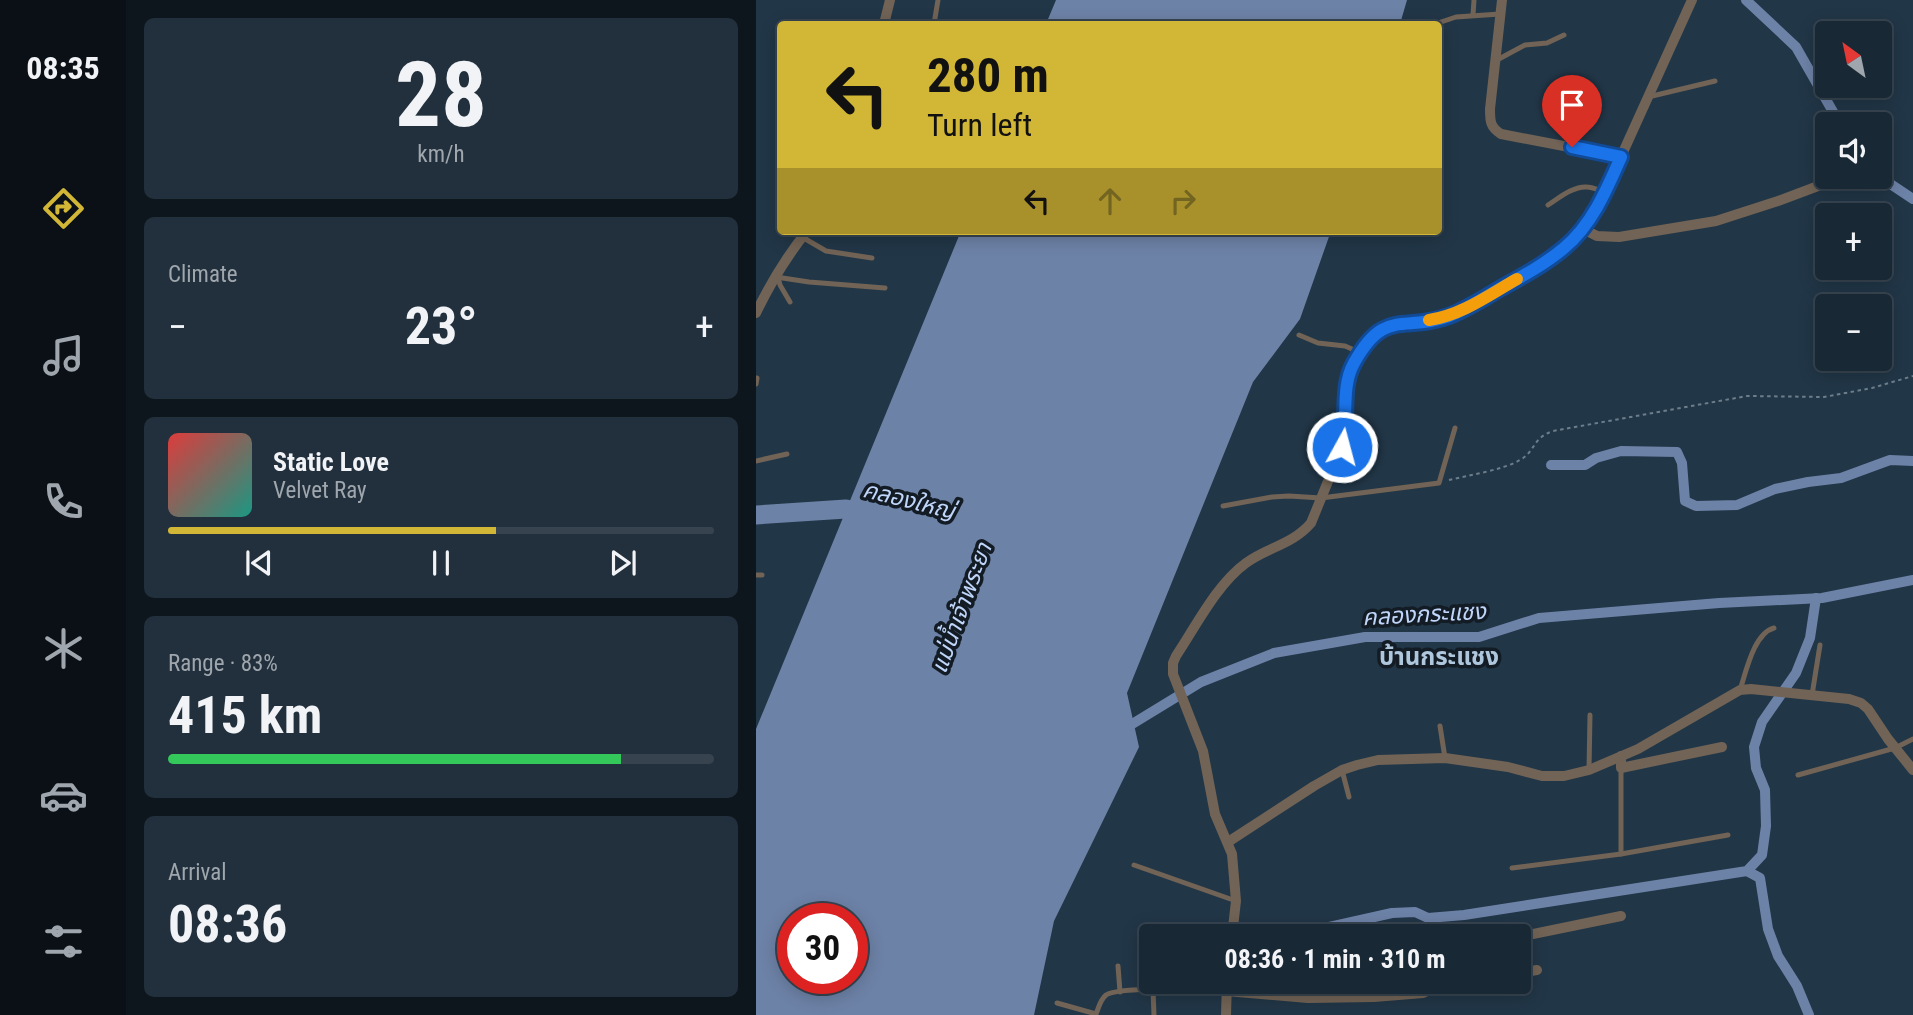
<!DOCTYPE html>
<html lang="en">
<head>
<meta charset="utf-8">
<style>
  :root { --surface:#192835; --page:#22303d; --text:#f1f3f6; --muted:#9fa6ad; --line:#374450; --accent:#d2b635 }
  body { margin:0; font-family:"Roboto Condensed","Noto Sans Thai",sans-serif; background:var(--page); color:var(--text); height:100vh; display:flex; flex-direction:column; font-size:26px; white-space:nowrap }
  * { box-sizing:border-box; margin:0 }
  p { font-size:23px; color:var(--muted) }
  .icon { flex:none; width:38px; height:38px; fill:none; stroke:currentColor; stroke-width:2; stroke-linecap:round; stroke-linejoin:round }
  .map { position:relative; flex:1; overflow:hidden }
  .side { display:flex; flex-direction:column; gap:18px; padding:18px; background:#0e161d; width:630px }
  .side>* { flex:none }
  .banner { position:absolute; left:21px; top:21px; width:665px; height:214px; border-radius:7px; box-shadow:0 4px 18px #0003,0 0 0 2px var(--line); background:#d2b635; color:#111; overflow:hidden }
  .needle { width:46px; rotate:327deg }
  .controls { position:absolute; left:1059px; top:21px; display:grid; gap:14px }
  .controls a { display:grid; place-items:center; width:77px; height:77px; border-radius:7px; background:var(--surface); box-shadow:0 4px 18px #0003,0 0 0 2px var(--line); font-size:35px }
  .speed { position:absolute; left:21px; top:903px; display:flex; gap:14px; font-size:35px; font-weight:700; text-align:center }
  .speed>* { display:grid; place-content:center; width:91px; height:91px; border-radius:50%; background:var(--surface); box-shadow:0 4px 18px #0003,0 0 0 2px var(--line); line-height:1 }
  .speed .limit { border:10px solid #d22; background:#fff; color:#111 }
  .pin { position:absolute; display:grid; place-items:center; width:60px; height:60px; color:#fff; margin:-72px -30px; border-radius:50% 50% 50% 0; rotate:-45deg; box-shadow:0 0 7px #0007 }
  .pin .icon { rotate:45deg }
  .me { position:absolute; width:77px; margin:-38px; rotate:7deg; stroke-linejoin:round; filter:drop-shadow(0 0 5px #0008) }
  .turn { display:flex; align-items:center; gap:24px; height:147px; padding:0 35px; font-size:32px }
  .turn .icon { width:91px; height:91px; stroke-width:2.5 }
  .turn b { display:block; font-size:49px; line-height:60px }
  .lanes { display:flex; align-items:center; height:66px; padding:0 35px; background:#0003; justify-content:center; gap:35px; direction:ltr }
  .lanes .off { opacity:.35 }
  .big { font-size:52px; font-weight:700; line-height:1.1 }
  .side .tile { flex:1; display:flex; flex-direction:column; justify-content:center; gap:10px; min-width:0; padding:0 24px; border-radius:10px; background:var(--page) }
  .side .dial { align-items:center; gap:0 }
  .dial b { font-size:91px; line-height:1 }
  .song { display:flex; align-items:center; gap:21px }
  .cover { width:84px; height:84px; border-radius:10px; background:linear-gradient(135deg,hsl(0 70% 55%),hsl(170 70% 35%)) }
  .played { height:7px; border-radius:4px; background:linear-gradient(90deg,var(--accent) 60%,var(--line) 60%) }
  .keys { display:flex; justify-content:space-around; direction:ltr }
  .heat { display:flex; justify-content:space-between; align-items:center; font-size:38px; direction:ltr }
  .charge { height:10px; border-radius:5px; background:linear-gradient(90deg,#34c759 83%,var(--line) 0) }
  .trip { position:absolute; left:383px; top:924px; width:392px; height:70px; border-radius:7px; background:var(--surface); box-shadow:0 4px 18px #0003,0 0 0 2px var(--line); font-weight:700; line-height:70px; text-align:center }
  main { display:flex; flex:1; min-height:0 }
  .menu { display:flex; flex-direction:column; width:126px; justify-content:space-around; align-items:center; background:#0a1015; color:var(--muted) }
  .menu .icon { width:49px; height:49px }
  .menu .active { color:var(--accent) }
  .menu b { font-size:32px; color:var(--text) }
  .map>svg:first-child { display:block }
  .water { fill:#6d82a7; fill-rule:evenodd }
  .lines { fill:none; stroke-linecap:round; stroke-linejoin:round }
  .canal { stroke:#6d82a7; stroke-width:10 }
  .river { stroke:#6d82a7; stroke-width:19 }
  .path { stroke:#6c7e8c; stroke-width:2; stroke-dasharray:3.5 3.5; stroke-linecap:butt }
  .lane { stroke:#716355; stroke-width:5 }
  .street { stroke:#716355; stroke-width:10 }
  .route-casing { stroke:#114b97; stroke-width:18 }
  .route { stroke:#1a73e8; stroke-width:12 }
  .slow { stroke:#f59e0b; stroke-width:12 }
  .labels { text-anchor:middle; stroke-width:7; stroke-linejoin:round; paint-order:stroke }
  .water-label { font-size:23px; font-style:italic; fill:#c0d5fa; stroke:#131c24 }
  .quarter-label { font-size:24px; font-weight:bold; fill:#afc7dd; stroke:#131c24 }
</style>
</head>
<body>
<main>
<nav class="menu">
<b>08:35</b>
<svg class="icon active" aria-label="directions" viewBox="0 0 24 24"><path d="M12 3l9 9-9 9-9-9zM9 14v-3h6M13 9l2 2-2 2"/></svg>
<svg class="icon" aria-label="music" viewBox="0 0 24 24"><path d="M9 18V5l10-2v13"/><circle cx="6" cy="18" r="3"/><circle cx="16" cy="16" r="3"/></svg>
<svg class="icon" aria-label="phone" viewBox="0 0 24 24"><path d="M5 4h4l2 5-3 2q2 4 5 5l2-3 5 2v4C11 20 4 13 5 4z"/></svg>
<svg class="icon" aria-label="climate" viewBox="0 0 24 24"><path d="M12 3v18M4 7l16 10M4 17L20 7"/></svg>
<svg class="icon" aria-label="car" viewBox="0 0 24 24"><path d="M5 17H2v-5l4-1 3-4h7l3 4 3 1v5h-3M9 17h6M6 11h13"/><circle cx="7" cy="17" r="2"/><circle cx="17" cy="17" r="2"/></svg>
<svg class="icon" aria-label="filters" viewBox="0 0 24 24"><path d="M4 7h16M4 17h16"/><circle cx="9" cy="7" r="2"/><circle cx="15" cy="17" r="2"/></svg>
</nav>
<section class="side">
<div class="tile dial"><b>28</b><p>km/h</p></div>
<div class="tile"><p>Climate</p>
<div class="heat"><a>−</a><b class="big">23°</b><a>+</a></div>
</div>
<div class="tile">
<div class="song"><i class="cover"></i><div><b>Static Love</b><p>Velvet Ray</p></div></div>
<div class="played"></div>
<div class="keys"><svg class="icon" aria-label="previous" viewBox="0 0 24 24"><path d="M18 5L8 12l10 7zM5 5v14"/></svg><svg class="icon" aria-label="pause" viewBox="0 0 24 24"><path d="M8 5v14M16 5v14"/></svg><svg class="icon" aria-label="next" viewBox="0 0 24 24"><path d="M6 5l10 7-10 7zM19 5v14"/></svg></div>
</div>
<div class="tile"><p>Range · 83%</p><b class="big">415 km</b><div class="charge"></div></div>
<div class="tile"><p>Arrival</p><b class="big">08:36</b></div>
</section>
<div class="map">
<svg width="1157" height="1015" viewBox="0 0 1157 1015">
  <rect width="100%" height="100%" fill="#213647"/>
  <g class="water">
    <polygon points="300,0 651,0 644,24 290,24"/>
    <path d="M205,231H575L544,319L497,382L371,693L383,747L298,921L278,1015H0V729ZM37,919H96V978H37Z"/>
  </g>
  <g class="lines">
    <g class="canal">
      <polyline points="990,0 1040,47 1084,124"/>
      <polyline points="1124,177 1157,199"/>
      <polyline points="795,465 829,465 840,458 865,451 921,452 926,463 929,501 940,506 981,505 1019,489 1052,482 1085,478 1134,460 1157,461"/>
      <polyline points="368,729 445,682 518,653 609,637 723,637 783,618 963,603 1066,598 1157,580"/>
      <polyline points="991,871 1004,878 1012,929 1022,956 1041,986 1053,1015"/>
      <polyline points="551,932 636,913 659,912 672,918 708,915 991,871 1006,855 1010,826 1009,790 1000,768 998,747 1006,722 1040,673 1054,638 1060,598"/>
    </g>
    <polyline class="river" points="0,515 90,509 115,515"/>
    <path class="path" d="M693,480C713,475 747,470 764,460C780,451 776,438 797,431L991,396L1068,397L1116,388L1157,376"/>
    <g class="lane">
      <polyline points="717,15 718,0"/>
      <polyline points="650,23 662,24"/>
      <polyline points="178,24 182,0"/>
      <polyline points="679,24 700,17 744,14"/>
      <polyline points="741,60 769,45 791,43 808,35"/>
      <polyline points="892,97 959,81"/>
      <path d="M792,205C803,198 817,186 831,187C837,187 844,191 849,192"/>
      <polyline points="46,237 70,251 116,258"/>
      <polyline points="20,277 53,282 129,288"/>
      <polyline points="22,277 24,285 34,302"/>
      <polyline points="543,335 562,343 589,346 605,353"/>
      <polyline points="0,384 1,378"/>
      <polyline points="0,461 31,454"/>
      <polyline points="467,506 516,497 533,496 565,498 683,483 699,428"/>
      <polyline points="0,575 6,575"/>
      <path d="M984,690C990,672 998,633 1018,628"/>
      <polyline points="1056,695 1064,645"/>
      <polyline points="684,726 689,758"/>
      <polyline points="586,770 593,797"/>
      <polyline points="833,770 834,715"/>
      <polyline points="1042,775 1139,748 1157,739"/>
      <polyline points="865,854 865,768"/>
      <polyline points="378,865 480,901"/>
      <polyline points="756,868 865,854 972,835"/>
      <polyline points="362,966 364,992"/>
      <polyline points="397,990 398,1015"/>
      <path d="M301,1003L340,1014C343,1007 344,1000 350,995C363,986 451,990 470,991"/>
    </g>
    <g class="street">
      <path d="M746,0L734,109C734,121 734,127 745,134L865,157"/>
      <polyline points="128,24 134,0"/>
      <polyline points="825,228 841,236 863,237 960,221 1022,201 1086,177"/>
      <path d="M0,313C14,284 31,256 51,231"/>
      <polyline points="865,756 865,768 966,747"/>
      <polyline points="472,842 558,786 586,770 601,765 622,760 689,758 752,767 786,776 808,776 833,770 882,749 984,690 995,689 1093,699 1105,703 1112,709 1132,739 1157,770"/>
      <path d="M476,936L480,901L476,854L459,814L447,751L417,674V663L420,656C440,626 461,584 490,563C512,547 536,545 555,523L586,447L588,438L591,385L598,363L605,353L624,330L638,324L690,317L707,310L774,271L810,246L837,212L849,192L936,0"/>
      <polyline points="763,937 865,916"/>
      <polyline points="763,973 781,970"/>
      <polyline points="470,991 552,998 618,997 667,993 690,982"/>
      <polyline points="470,1015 471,982"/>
    </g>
  </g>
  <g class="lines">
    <g class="route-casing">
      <path id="route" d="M586,447C593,420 584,388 598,363C629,307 647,333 693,316C711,309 728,298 745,288C767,276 789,264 808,248C836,225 851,189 865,157L816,147"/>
    </g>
    <use href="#route" class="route"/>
    <path class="slow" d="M673,320C706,315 733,295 761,279"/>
  </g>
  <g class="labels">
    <g class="water-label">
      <text transform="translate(153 500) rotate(14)" y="8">คลองใหญ่</text>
      <text transform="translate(205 608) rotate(-70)" y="8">แม่น้ำเจ้าพระยา</text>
      <text transform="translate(668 614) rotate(-3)" y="8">คลองกระแชง</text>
    </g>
    <g class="quarter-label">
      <text x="683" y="665">บ้านกระแชง</text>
    </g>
  </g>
</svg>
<div class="controls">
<a><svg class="needle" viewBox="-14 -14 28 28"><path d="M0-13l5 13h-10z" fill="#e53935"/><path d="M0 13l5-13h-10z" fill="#9fa6ad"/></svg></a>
<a><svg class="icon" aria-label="sound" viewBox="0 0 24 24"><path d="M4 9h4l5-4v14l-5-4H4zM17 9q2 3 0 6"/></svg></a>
<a>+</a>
<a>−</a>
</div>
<div class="speed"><div class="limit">30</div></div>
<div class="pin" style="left:816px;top:147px;background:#d93025"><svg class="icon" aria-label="arrive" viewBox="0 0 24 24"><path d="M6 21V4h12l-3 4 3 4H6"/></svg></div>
<svg class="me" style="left:586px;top:447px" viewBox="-20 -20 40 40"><circle r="17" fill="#1a73e8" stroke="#fff" stroke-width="3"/><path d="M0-11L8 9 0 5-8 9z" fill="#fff"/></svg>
<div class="trip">08:36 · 1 min · 310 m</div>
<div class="banner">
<div class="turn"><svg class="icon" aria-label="left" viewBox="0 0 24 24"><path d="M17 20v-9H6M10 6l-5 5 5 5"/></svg><div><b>280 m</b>Turn left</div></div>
<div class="lanes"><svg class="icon" aria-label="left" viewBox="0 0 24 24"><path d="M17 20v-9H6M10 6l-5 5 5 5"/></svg><svg class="icon off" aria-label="ahead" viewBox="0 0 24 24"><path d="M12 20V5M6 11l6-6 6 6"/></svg><svg class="icon off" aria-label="right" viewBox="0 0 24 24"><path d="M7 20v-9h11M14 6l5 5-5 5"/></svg></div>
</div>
</div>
</main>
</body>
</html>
